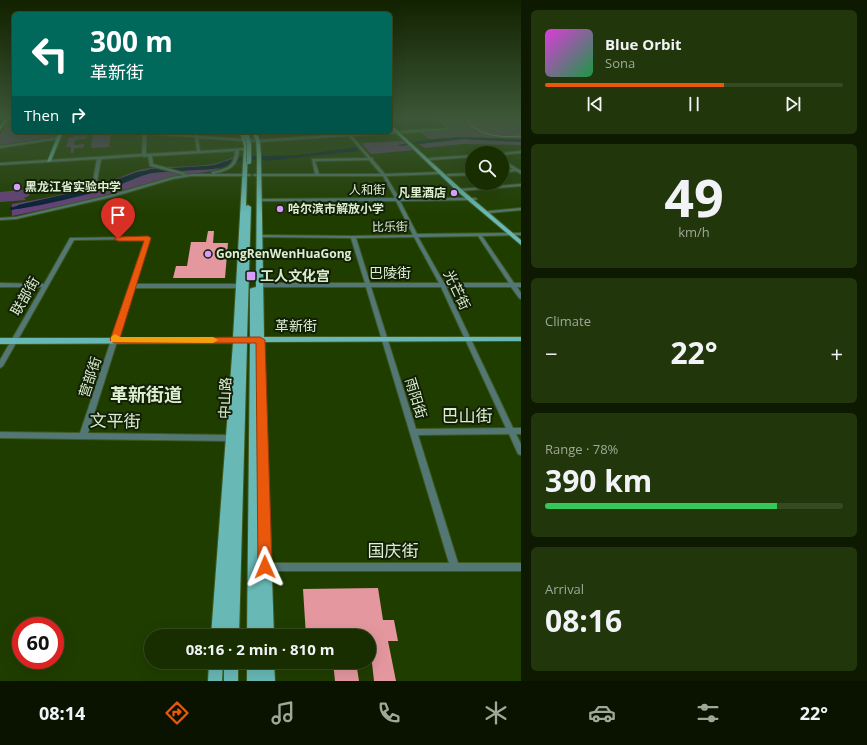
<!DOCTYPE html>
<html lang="en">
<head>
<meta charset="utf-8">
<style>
  :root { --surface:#182e00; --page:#21360a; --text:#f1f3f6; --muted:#9fa899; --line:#364a22; --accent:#ea580c }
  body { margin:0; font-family:"Open Sans","Noto Sans SC",sans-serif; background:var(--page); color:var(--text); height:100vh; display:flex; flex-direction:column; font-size:15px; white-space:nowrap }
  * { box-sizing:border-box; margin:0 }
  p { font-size:13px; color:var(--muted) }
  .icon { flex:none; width:22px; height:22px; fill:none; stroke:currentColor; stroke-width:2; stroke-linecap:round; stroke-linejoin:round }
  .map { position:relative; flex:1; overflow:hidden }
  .sheet { display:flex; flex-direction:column; gap:10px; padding:10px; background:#0d1900; width:346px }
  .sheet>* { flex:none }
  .top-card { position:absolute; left:12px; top:12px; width:380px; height:122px; border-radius:6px; box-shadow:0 4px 16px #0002,0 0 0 1px var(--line); background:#00695c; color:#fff; overflow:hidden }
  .controls { position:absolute; left:465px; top:146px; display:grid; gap:8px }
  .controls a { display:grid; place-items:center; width:44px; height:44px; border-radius:50%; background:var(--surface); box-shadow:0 4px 16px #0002,0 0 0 1px var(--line); font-size:20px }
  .speed { position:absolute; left:12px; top:617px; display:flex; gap:8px; font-size:20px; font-weight:700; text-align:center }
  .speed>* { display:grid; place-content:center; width:52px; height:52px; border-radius:50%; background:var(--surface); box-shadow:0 4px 16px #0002,0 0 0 1px var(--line); line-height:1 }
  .speed .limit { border:6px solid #d22; background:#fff; color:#111 }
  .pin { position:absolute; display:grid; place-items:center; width:34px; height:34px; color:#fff; margin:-41px -17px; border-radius:50% 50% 50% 0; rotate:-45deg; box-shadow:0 0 4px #0007 }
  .pin .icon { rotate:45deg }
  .me { position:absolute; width:44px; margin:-22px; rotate:359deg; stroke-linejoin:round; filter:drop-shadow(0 0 3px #0008) }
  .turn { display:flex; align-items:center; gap:14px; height:84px; padding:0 12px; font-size:18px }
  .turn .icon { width:52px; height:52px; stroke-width:2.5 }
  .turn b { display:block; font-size:28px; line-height:34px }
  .then { display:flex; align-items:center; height:38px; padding:0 12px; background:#0003; gap:8px; font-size:15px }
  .big { font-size:30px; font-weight:700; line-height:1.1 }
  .sheet .tile { flex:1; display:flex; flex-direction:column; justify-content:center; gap:6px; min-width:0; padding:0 14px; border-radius:6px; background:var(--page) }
  .sheet .dial { align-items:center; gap:0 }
  .dial b { font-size:52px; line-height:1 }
  .song { display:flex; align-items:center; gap:12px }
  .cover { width:48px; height:48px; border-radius:6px; background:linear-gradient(135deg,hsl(300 70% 55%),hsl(140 70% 35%)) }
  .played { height:4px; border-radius:2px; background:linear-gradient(90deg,var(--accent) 60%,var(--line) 60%) }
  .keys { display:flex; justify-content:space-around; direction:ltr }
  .heat { display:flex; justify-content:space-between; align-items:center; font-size:22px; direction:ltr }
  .charge { height:6px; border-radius:3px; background:linear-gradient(90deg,#34c759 78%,var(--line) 0) }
  .trip { position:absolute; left:144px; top:629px; width:232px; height:40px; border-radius:20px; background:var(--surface); box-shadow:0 4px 16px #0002,0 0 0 1px var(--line); font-weight:700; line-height:40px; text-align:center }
  .menu { display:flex; height:64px; justify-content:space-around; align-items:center; background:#0a1200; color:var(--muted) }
  .menu .icon { width:28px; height:28px }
  .menu .on { color:var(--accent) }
  .menu b { font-size:18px; color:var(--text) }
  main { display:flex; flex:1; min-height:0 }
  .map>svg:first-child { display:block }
  .green { fill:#68417d }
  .water { fill:#071f39 }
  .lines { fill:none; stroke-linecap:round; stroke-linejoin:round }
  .river { fill:#071f39; fill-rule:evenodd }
  .building { fill:#e4979f }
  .minor-casing { stroke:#3e5921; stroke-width:2 }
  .major-casing { stroke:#3e5921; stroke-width:2 }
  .minor { fill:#527775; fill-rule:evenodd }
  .major { fill:#68b9b6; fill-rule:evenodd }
  .rail { stroke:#95ac82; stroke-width:1 }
  .major-bridge-casing { stroke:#3e5921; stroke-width:5.5; stroke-linecap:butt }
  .major-bridge { stroke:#68b9b6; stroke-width:4.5 }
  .route { fill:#ea580c; stroke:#983908 }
  .slow { fill:#f59e0b }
  .poi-dot { fill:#d79bf9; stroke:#132008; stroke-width:1.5 }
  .labels { text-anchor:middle; stroke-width:4; stroke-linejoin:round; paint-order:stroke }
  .far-poi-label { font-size:12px; font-weight:bold; fill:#dbeecf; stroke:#132008; text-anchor:start }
  .far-street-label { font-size:12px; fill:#dbeecf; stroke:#132008 }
  .street-label { font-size:14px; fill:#dbeecf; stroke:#132008 }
  .poi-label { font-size:14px; font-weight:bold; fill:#dbeecf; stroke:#132008; text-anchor:start }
  .near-street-label { font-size:17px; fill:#dbeecf; stroke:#132008 }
  .district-label { font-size:18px; font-weight:bold; fill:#dbeecf; stroke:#132008 }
</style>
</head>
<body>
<main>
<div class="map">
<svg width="521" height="681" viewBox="0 0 521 681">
  <rect width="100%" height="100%" fill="#203d00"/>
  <g class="green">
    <polygon points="11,118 14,118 14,132 55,132 54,137 0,145 0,135"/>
    <polygon points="441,118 521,118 521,139 460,137 429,139 421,133 451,129 450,125"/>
    <polygon points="76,132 78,132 77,136 87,135 86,139 75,140 74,145 85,144 83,148 75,148 73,153 71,153 71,147 66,147 69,137 74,137"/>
    <polygon points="93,132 111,132 109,147 91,148"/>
    <polygon points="464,139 521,142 521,145 463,144 425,148 419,144"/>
    <polygon points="403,141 415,150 371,154 361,143"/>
    <path d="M235,156L232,163L213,171L171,177L84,201L12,216V204C42,199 72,193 101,184C114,181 126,174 139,170C170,163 206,172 235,156Z"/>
    <polygon points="30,189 28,191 30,193 29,196 24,198 26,200 0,202 0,192"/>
  </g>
  <g class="water">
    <polygon points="460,137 521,139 521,142 464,139 419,144 416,141"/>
    <polygon points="356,147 359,151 265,161 265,156 299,155"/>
    <path d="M235,158C229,170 210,169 197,170L196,167L214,165Z"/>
    <path d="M159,168L165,171C144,172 128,183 109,188C79,197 48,204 18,209V205L97,187L137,172Z"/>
  </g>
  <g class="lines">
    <g class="river">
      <polygon points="429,140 431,140 431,142 400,146 398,145"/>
      <polygon points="243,156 278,156 281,158 278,160 243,160 225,166 222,164"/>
      <polygon points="209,166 212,168 211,169 150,173 147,171 150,169"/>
      <polygon points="28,203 30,204 30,206 12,210 9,208"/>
    </g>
  </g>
  <g class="building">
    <polygon points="208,231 214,231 213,243 228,243 225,278 173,278 176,266 187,266 191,242 206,242"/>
    <polygon points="378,588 383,620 394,620 398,641 388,641 396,681 374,681 369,636 306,636 303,589"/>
    <polygon points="333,662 356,662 359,681 335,681"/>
  </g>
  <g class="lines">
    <g class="minor-casing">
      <g id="minor">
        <path d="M436,118H439L450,126L449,130L352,136L371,158H373V160L385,174L440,172L442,173L440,174L386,176L399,198H475L477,199L475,200L400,201L417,234L521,233V235L482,236L514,283H521V287H517L521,293V299L519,298L511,287H446L513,428H521V434H516L521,444V455L518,454L509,434L418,435L458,563H521V571H265L262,570L260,567L262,564L265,563H449L366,287H259L256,285L259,283H365L351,238L259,237L257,236L259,235L353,236L413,235L396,201H259L257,200L259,199L395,198L383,176H255L253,175L255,174H315L312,159L368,158L349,136L258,142L198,138L200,151L247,148V150H239C238,168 228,170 214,174H249L251,175L250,176H191L173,179L112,197L16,219L0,220V218L16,217L110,195L172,177L184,175L150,166L148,156L144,157L143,156L101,159L97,181L95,182L93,181L97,159L0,165V163L142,154L143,132L194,136L193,132H197V136L258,140L347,134L345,132H349L351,134L447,128V127ZM146,134L195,137L197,151L146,154ZM235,151C235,167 225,169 212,172V174H191L184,175L186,174L185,173L153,164L152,156ZM369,160L381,174H319L315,161ZM478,236L509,283H444L418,237ZM414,237L439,283H370L356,238ZM371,287H441L506,428L416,429Z"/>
        <polygon points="59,137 60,137 60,139 0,148 0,146"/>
        <polygon points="521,151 521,153 502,155 502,153"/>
        <polygon points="472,155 472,157 430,160 428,159 430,158"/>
        <polygon points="502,159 521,171 521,174 516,171 502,173 502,171 513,169 502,162"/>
        <polygon points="472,173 472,175 448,176 446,175 448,174"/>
        <polygon points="521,184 521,186 459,191 457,190 459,189"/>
        <polygon points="521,208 521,210 489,213 487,212 489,211"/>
        <polygon points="148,237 150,238 135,284 239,284 242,286 239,288 134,288 88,433 230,435 233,436 234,438 233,440 230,441 0,438 0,432 80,433 145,239 74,240 3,366 0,368 0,360 42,287 0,287 0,283 44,284 70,238"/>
      </g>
    </g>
    <g class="major-casing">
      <g id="major">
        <polygon points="6,118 10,118 0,130 0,126"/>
        <polygon points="390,124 461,189 521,240 521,245 457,191 390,127"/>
        <polygon points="59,132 63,132 51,161 47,162"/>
        <polygon points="240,132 244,132 248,146 246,206 248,205 251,207 247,338 250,338 250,289 252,288 256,287 257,156 256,141 252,132 256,132 260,141 261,156 264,337 521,337 521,341 264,342 274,636 247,636 250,343 247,343 239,636 225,636 228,579 225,636 211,636 233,343 0,344 0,338 233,338 244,146"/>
        <polygon points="209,662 223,662 222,681 208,681"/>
        <rect x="224" y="662" width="14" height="19"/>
        <polygon points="247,662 274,662 275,681 247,681"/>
      </g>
    </g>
    <use href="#minor" class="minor"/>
    <use href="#major" class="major"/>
    <path class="rail" d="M470,118L468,123C484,136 501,138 521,136"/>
    <g class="major-bridge-casing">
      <polyline id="major-bridge" points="246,132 249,144 249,162"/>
    </g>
    <use href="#major-bridge" class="major-bridge"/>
  </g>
  <linearGradient id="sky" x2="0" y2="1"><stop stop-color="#122200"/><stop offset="0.55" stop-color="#3c5737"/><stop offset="1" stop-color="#3c5737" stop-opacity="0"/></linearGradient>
  <rect width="521" height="214" fill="url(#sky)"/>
  <polygon class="route" points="148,236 151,238 120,338 260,337 265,340 272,567 270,572 265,574 260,572 258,567 256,343 114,343 110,340 144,241 118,241 114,239 118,237"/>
  <polygon class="slow" points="115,334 120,337 213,337 218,340 213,343 111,342 111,337"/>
  <g class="poi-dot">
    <circle cx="17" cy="187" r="4"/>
    <circle cx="454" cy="193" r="4"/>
    <circle cx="280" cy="209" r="4"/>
    <circle cx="208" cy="254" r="4"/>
    <rect x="246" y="271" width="10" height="10" rx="2"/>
  </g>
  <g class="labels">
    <g class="far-poi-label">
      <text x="25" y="191">黑龙江省实验中学</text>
      <text x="446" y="197" text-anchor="end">凡里酒店</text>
      <text x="288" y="213">哈尔滨市解放小学</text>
      <text x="216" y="258">GongRenWenHuaGong</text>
    </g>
    <g class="far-street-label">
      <text x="367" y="194">人和街</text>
      <text transform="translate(390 227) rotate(-1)" y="4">比乐街</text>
    </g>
    <g class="street-label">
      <text x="390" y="278">巴陵街</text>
      <text transform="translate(457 290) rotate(64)" y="5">光芒街</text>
      <text transform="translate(25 296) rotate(-60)" y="5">联部街</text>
      <text x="296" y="331">革新街</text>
      <text transform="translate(90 377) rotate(-72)" y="5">营部街</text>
      <text transform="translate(225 398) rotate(-88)" y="5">中山路</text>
      <text transform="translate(416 398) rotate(73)" y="5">雨阳街</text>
    </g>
    <g class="poi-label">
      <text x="260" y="281">工人文化宫</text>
    </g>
    <g class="near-street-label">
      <text x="467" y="422">巴山街</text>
      <text transform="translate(115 421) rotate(1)" y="6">文平街</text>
      <text x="393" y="557">国庆街</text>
    </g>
    <g class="district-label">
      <text x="146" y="401">革新街道</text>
    </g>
  </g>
</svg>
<div class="controls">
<a><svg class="icon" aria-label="search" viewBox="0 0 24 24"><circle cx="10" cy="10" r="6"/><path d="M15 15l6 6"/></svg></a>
</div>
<div class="speed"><div class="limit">60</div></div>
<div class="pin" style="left:118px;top:239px;background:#d93025"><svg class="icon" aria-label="arrive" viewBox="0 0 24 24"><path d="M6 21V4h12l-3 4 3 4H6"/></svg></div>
<svg class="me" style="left:265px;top:567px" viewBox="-20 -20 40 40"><path d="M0-17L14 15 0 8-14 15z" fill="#ea580c" stroke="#fff" stroke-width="4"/></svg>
<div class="trip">08:16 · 2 min · 810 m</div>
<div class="top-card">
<div class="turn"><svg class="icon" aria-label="left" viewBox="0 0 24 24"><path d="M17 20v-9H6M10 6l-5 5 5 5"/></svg><div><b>300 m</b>革新街</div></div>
<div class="then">Then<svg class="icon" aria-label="right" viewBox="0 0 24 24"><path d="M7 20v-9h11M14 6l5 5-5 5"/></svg></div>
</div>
</div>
<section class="sheet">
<div class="tile">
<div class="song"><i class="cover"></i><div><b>Blue Orbit</b><p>Sona</p></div></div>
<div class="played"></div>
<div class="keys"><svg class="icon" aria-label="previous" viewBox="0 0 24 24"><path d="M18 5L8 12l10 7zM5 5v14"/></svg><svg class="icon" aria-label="pause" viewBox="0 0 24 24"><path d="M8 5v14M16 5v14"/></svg><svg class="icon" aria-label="next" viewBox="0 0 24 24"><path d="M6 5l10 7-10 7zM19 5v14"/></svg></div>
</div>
<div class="tile dial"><b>49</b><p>km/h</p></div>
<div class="tile"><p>Climate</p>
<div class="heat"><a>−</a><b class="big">22°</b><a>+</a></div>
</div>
<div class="tile"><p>Range · 78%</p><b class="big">390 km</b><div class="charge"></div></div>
<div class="tile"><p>Arrival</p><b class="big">08:16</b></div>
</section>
</main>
<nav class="menu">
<b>08:14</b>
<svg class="icon on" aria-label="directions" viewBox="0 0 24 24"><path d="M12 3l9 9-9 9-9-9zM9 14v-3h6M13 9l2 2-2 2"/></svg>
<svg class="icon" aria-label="music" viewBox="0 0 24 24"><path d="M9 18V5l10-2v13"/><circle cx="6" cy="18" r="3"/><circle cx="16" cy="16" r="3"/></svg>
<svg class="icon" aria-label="phone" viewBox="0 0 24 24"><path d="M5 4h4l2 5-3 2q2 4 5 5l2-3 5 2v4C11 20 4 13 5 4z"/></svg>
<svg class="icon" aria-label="climate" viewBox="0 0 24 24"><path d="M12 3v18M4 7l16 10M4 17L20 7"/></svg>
<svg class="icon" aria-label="car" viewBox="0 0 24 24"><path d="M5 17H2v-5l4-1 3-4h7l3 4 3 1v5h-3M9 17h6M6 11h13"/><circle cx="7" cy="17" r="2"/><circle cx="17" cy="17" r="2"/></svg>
<svg class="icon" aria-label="filters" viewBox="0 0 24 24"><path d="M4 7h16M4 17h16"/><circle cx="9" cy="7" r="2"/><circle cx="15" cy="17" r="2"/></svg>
<b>22°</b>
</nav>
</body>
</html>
